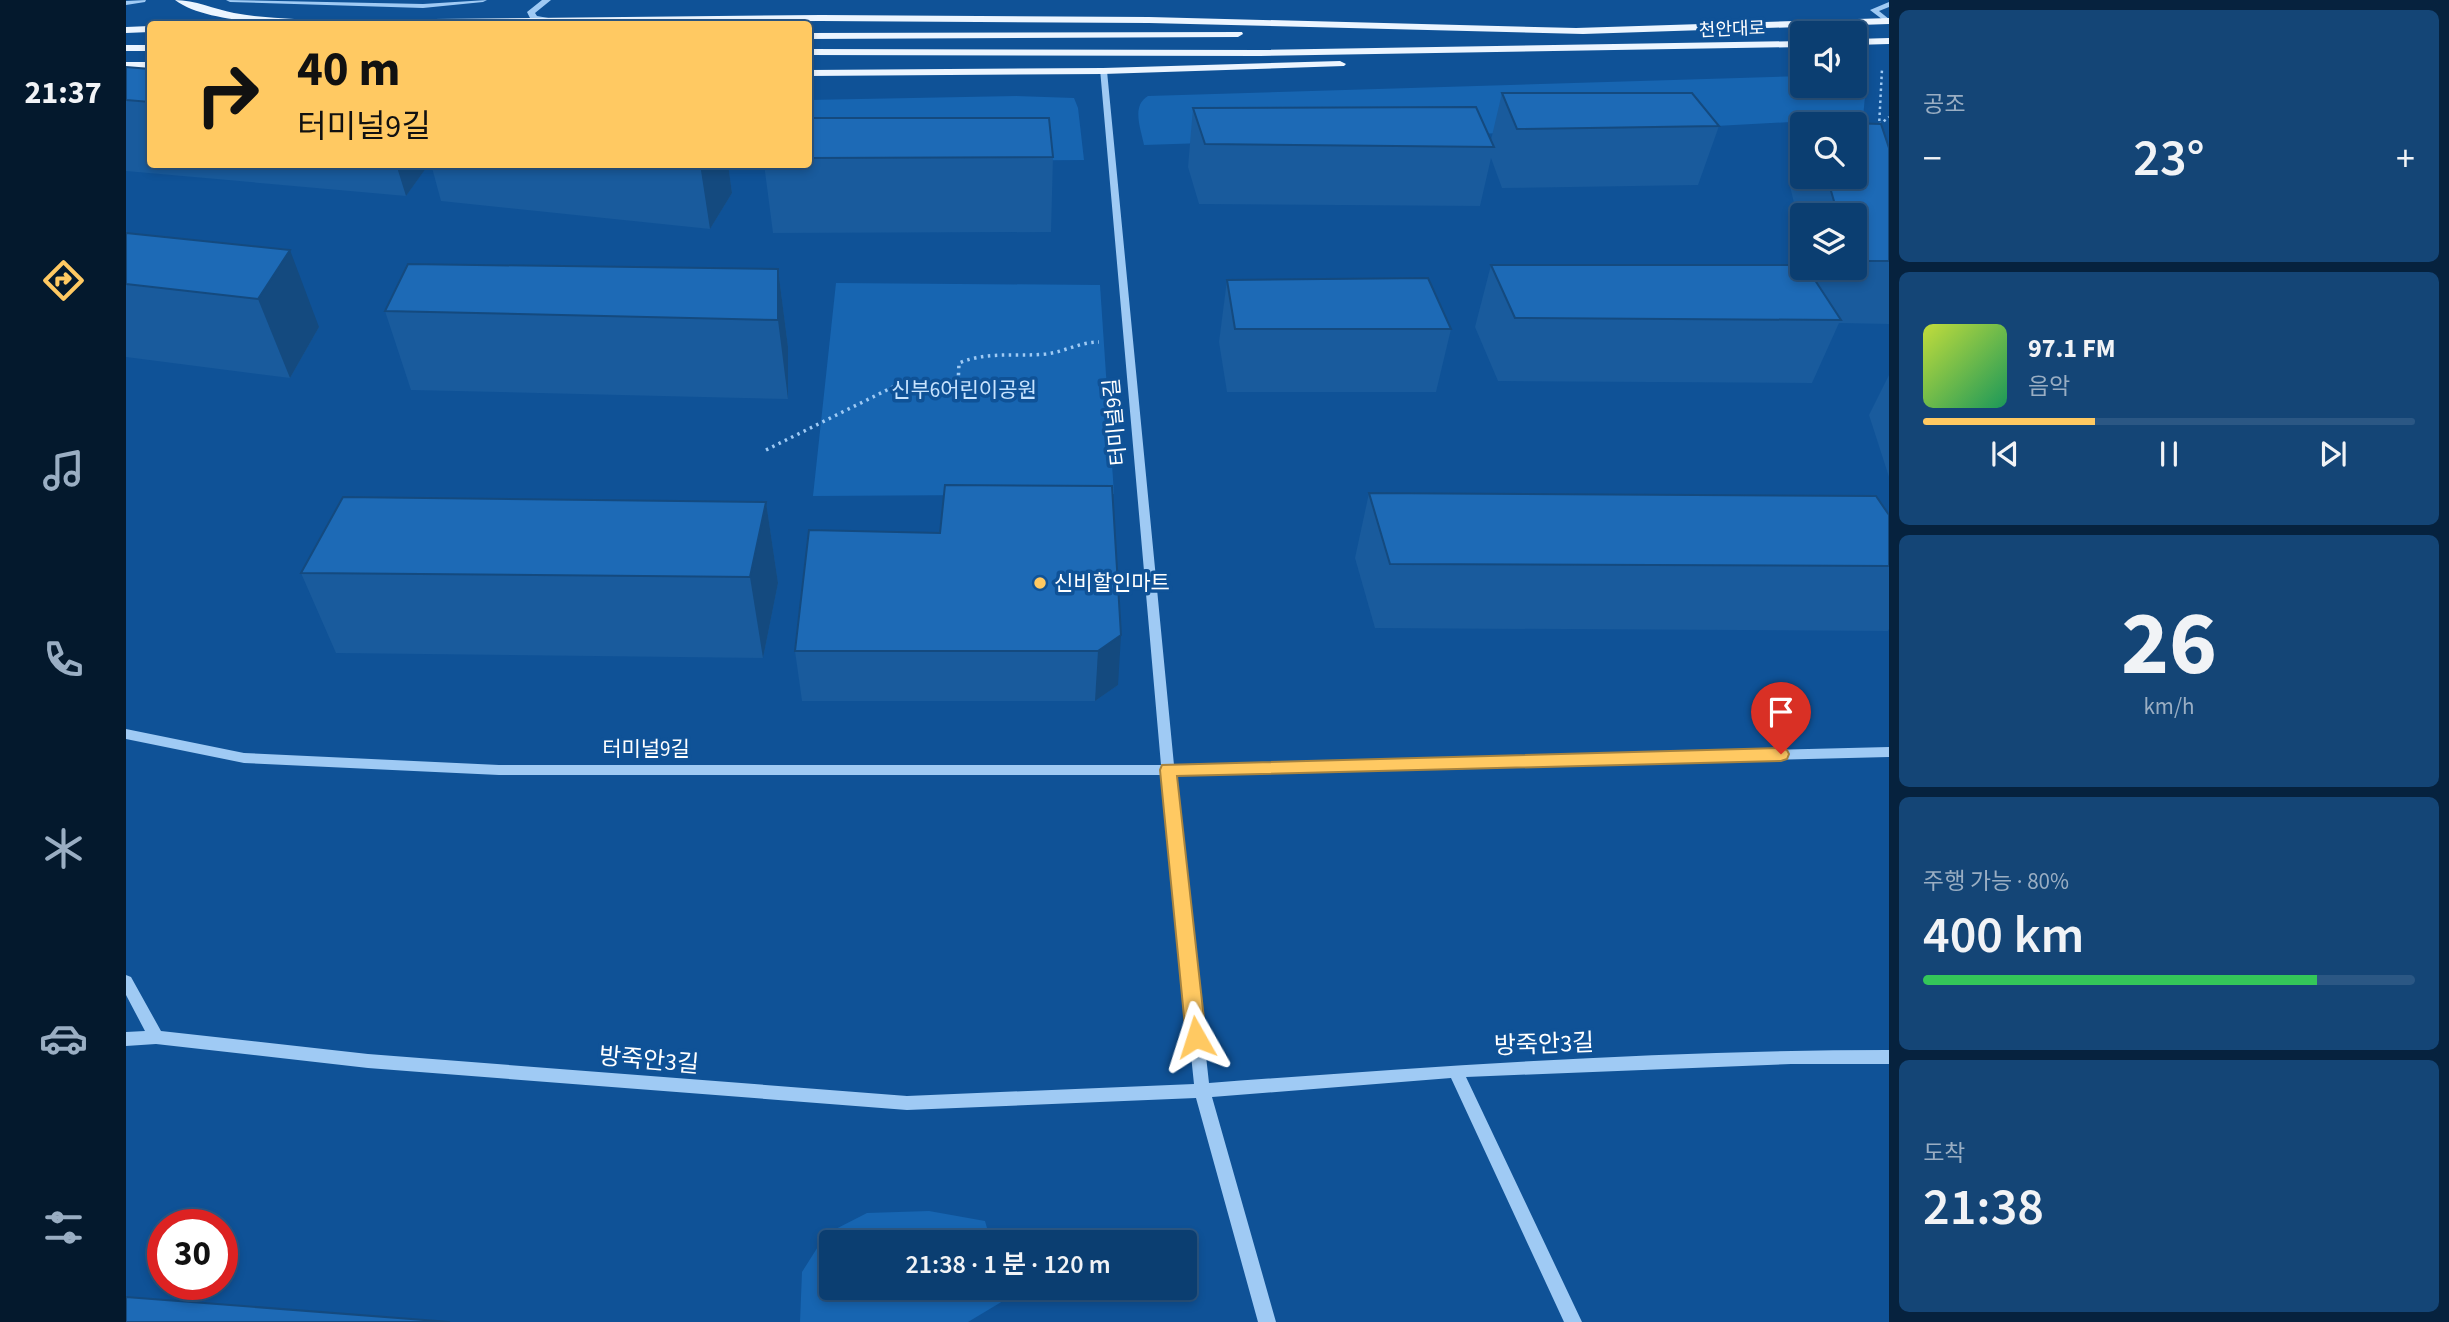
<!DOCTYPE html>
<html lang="ko">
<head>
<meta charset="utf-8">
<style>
  :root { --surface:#0b3e71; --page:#144576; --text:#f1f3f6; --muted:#9aaec3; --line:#2b5784; --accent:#ffc962 }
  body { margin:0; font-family:"Source Sans 3","Noto Sans KR",sans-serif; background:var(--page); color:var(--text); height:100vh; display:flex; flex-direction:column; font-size:26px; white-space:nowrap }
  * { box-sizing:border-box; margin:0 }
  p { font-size:23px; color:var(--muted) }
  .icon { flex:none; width:38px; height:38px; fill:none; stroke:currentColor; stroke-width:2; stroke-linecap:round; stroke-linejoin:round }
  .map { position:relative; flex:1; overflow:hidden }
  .details { display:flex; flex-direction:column; gap:10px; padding:10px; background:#06223e; width:560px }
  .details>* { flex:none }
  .banner { position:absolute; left:21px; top:21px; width:665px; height:147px; border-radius:7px; box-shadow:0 4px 10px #0003,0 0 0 2px var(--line); background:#ffc962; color:#111; overflow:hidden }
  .controls { position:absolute; left:1664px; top:21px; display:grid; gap:14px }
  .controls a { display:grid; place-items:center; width:77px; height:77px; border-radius:7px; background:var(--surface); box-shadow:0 4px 10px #0003,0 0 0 2px var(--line); font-size:35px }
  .speed { position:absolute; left:21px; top:1209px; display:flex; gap:14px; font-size:35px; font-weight:700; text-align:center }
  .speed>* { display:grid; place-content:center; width:91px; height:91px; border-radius:50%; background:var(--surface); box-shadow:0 4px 10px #0003,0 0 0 2px var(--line); line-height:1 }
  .speed .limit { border:10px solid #d22; background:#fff; color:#111 }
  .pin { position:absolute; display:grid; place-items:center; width:60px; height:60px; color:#fff; margin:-72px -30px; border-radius:50% 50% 50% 0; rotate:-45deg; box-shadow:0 0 7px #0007 }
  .pin .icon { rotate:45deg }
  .me { position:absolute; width:77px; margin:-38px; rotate:354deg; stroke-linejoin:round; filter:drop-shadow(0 0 5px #0008) }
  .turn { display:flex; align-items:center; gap:24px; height:147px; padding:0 35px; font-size:32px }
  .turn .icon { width:91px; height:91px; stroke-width:2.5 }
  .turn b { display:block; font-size:49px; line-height:60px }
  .big { font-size:52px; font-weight:600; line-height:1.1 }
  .details .card { flex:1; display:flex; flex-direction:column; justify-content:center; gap:10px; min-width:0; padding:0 24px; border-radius:10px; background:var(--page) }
  .details .dial { align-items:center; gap:0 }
  .dial b { font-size:91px; line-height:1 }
  .song { display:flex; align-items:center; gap:21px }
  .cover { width:84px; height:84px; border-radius:10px; background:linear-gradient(135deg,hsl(70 70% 55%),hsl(150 70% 35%)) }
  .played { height:7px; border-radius:4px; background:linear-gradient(90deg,var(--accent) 35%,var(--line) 35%) }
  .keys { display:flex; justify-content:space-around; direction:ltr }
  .heat { display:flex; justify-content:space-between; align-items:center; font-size:38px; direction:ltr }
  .charge { height:10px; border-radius:5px; background:linear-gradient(90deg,#34c759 80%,var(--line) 0) }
  .trip { position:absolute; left:693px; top:1230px; width:378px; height:70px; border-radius:7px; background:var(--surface); box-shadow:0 4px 10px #0003,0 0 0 2px var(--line); font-weight:600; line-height:70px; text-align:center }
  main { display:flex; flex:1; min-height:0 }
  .dock { display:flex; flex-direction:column; width:126px; justify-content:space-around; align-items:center; background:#04192d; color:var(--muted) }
  .dock .icon { width:49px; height:49px }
  .dock .on { color:var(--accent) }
  .dock b { font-size:32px; color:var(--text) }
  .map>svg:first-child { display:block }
  .green { fill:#1765b1 }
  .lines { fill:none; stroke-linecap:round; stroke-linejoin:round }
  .path-far1 { stroke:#9fcaf4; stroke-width:2.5; stroke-dasharray:2.5 3.5; stroke-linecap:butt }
  .path { stroke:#9fcaf4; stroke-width:3.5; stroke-dasharray:2.5 4.5; stroke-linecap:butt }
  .minor { fill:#9fcaf4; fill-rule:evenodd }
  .major { fill:#ecf5ff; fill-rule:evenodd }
  .wall { fill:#195b9d }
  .shaded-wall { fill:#144a7f }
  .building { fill:#1d6ab6; stroke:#144a7f; stroke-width:2 }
  .route { fill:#ffc962; stroke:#a68340; stroke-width:2 }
  .poi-dot { fill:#ffc962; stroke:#0f5297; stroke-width:2.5 }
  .labels { text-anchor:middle; stroke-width:7; stroke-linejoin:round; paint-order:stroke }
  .far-street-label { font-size:18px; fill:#fff; stroke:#0f5297 }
  .park-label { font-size:21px; fill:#c7e3fe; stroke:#0f5297 }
  .street-label { font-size:21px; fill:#fff; stroke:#0f5297 }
  .poi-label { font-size:21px; fill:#fff; stroke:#0f5297; text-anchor:start }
  .near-street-label { font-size:24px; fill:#fff; stroke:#0f5297 }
</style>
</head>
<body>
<main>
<nav class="dock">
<b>21:37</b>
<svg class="icon on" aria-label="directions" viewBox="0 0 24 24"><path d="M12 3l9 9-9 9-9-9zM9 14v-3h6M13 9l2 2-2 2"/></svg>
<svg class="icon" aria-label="music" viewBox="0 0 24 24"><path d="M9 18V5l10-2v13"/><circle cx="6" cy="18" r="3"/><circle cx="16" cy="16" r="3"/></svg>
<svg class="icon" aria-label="phone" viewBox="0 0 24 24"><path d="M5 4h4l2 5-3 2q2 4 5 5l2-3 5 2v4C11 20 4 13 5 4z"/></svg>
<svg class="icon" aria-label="climate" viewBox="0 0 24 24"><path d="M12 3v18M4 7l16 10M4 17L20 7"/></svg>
<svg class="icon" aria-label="car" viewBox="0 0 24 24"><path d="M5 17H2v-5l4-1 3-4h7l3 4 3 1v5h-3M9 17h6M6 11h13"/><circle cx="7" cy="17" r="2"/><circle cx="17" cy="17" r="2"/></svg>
<svg class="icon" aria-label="filters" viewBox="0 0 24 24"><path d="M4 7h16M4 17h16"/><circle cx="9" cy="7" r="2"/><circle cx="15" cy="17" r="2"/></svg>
</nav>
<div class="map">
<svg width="1763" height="1322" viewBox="0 0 1763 1322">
  <rect width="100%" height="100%" fill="#0f5297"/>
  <g class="green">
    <path d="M1741,74L1737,118L1590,126L1018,145C1015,129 1005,106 1022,96L1676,76V86H1729V75Z"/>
    <polygon points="890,96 948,98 952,108 958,160 683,162 682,100"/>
    <polygon points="710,283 974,285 988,494 687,496"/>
    <polygon points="803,1211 859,1221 865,1242 705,1242 705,1288 879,1288 882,1298 842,1322 674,1322 676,1272 700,1234 741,1213"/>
  </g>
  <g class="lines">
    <g class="path-far1">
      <polyline points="1753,125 1763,117"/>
      <polyline points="1753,127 1756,69"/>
    </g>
    <path class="path" d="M640,450L771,385H832L833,363C862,351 889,357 920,354C938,352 954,342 973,342"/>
    <g class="minor">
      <polygon points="20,0 19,2 0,5 0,1"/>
      <polygon points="100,0 297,4 361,0 357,2 297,8 104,2"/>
      <polygon points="416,0 425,0 409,13 411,16 428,19 428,23 404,18 401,12"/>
      <polygon points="1763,2 1763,7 1753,11 1763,19 1763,23 1761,23 1744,10"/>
      <path d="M974,69L981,71L1048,765L1763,747V757L1049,775L1083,1083C1309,1066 1536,1050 1763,1050V1064H1665L1340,1077L1456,1322H1438L1325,1078L1086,1097L1150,1322H1132L1070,1098L781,1110L242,1068L30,1044L0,1046V1032L19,1031L0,995V975L5,977L35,1031L242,1054L781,1096L1068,1084L1036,775H373L118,763L0,739V729L118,753L373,765H1035Z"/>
    </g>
    <g class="major">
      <path d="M49,0C69,0 88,9 108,13C141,19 175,19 208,20L695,15L1023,17L1450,28L1763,18V24L1457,34L1023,23L695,21L159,24C128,22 74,19 49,0Z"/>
      <polygon points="24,26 24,32 0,33 0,27"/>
      <polygon points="1116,32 1117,34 1112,37 682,39 682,33"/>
      <polygon points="1763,38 1763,44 1729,45 1729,39"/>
      <polygon points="1676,41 1676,47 1134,56 682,55 682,49 1134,50"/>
      <rect x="0" y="45" width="24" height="6"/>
      <polygon points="1214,61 1220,64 1218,66 977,74 682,76 682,70 977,68"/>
      <rect x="0" y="62" width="24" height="6"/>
    </g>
  </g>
  <g class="wall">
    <polygon points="0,67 24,69 24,164 303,164 280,196 0,171"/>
    <polygon points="1376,93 1593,126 1572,185 1376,188 1365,158 1354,206 1073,204 1062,167 1067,108 1365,140"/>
    <polygon points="682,118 927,157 925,232 647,233 638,164 682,164"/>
    <polygon points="1687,122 1755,124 1763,148 1763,324 1713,323 1686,383 1372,381 1349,327 1365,265 1676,265 1676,268 1681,268 1686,276 1684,268 1729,268 1729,215 1676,215 1676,237 1663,182 1676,148 1676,177 1729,177 1729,124 1686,124"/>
    <polygon points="305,164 602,164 606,193 584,229 315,201"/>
    <polygon points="0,233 193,327 164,378 0,357"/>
    <polygon points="652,269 662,347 662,399 285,390 259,311"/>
    <polygon points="1101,280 1325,329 1310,392 1101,392 1093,342"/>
    <polygon points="1763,375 1763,477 1743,415"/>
    <polygon points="986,486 992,685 969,701 676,701 669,651 814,533"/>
    <polygon points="1243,493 1763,515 1763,629 1762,631 1249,628 1229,558"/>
    <polygon points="640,502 652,583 637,658 210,653 175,573"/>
  </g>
  <g class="shaded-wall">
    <polygon points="270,164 303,164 280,196"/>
    <polygon points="574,164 602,164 606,193 584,229"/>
    <polygon points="164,250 193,327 164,378 132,299"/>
    <polygon points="652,269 662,347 662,399 652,320"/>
    <polygon points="640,502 652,583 637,658 624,577"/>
    <polygon points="995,635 992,685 969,701 972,651"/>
  </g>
  <g class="building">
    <polygon points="0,67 24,69 24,102 0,100"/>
    <polygon points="1376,93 1566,93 1593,126 1391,129"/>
    <polygon points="1350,107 1368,147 1079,144 1067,108"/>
    <polygon points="682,118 923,118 927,157 682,158"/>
    <polygon points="1687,122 1755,124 1763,148 1763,261 1729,261 1729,215 1712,215 1701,177 1729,177 1729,124 1687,124"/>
    <polygon points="0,233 164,250 132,299 0,284"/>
    <polygon points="282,264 652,269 652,320 259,311"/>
    <polygon points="1365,265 1676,265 1676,268 1681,268 1715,320 1389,318"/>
    <polygon points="1302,278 1325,329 1109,329 1101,280"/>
    <polygon points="819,485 986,486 995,635 972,651 669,651 683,530 814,533"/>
    <polygon points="1243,493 1750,496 1763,515 1763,566 1264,564"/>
    <polygon points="217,497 640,502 624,577 175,573"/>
    <polygon points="0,1297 324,1322 0,1322"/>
  </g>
  <polygon class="route" points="1655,748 1661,750 1663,754 1661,759 1655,761 1051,776 1080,1037 1077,1044 1070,1046 1063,1044 1060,1037 1034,770 1036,765"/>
  <circle class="poi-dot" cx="914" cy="583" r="7"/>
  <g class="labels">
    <g class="far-street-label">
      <text transform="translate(1606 29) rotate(-2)" y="6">천안대로</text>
    </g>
    <g class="park-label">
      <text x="838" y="397">신부6어린이공원</text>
    </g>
    <g class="street-label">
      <text transform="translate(989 422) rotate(-95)" y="7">터미널9길</text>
      <text x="520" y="756">터미널9길</text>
    </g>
    <g class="poi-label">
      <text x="928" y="590">신비할인마트</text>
    </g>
    <g class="near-street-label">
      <text transform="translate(1418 1044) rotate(-2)" y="8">방죽안3길</text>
      <text transform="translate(523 1060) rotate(5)" y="8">방죽안3길</text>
    </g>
  </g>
</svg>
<div class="controls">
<a><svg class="icon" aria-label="sound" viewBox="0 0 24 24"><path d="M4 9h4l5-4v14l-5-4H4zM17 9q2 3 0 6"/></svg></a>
<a><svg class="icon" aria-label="search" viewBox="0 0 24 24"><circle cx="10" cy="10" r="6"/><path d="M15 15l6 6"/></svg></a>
<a><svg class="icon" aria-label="layers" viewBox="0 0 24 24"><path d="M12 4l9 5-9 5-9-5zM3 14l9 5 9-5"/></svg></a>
</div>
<div class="speed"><div class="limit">30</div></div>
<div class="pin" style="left:1655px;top:754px;background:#d93025"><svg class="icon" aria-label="arrive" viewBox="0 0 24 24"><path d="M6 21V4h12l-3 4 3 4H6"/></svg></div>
<svg class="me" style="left:1070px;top:1037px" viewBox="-20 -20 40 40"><path d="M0-17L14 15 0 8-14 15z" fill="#ffc962" stroke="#fff" stroke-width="4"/></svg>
<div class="trip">21:38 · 1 분 · 120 m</div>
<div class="banner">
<div class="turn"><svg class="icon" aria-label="right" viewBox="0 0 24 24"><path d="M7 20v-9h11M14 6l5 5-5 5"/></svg><div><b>40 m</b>터미널9길</div></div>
</div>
</div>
<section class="details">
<div class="card"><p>공조</p>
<div class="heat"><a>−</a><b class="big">23°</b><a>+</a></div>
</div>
<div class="card">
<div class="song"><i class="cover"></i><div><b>97.1 FM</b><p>음악</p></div></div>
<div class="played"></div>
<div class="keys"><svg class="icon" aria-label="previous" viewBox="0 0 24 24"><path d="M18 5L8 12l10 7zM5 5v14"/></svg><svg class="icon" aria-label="pause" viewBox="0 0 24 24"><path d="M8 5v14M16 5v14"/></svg><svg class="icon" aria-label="next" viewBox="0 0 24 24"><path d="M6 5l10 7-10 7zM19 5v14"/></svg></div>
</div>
<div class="card dial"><b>26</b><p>km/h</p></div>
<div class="card"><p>주행 가능 · 80%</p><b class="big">400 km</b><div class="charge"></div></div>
<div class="card"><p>도착</p><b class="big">21:38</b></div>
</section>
</main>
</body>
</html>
